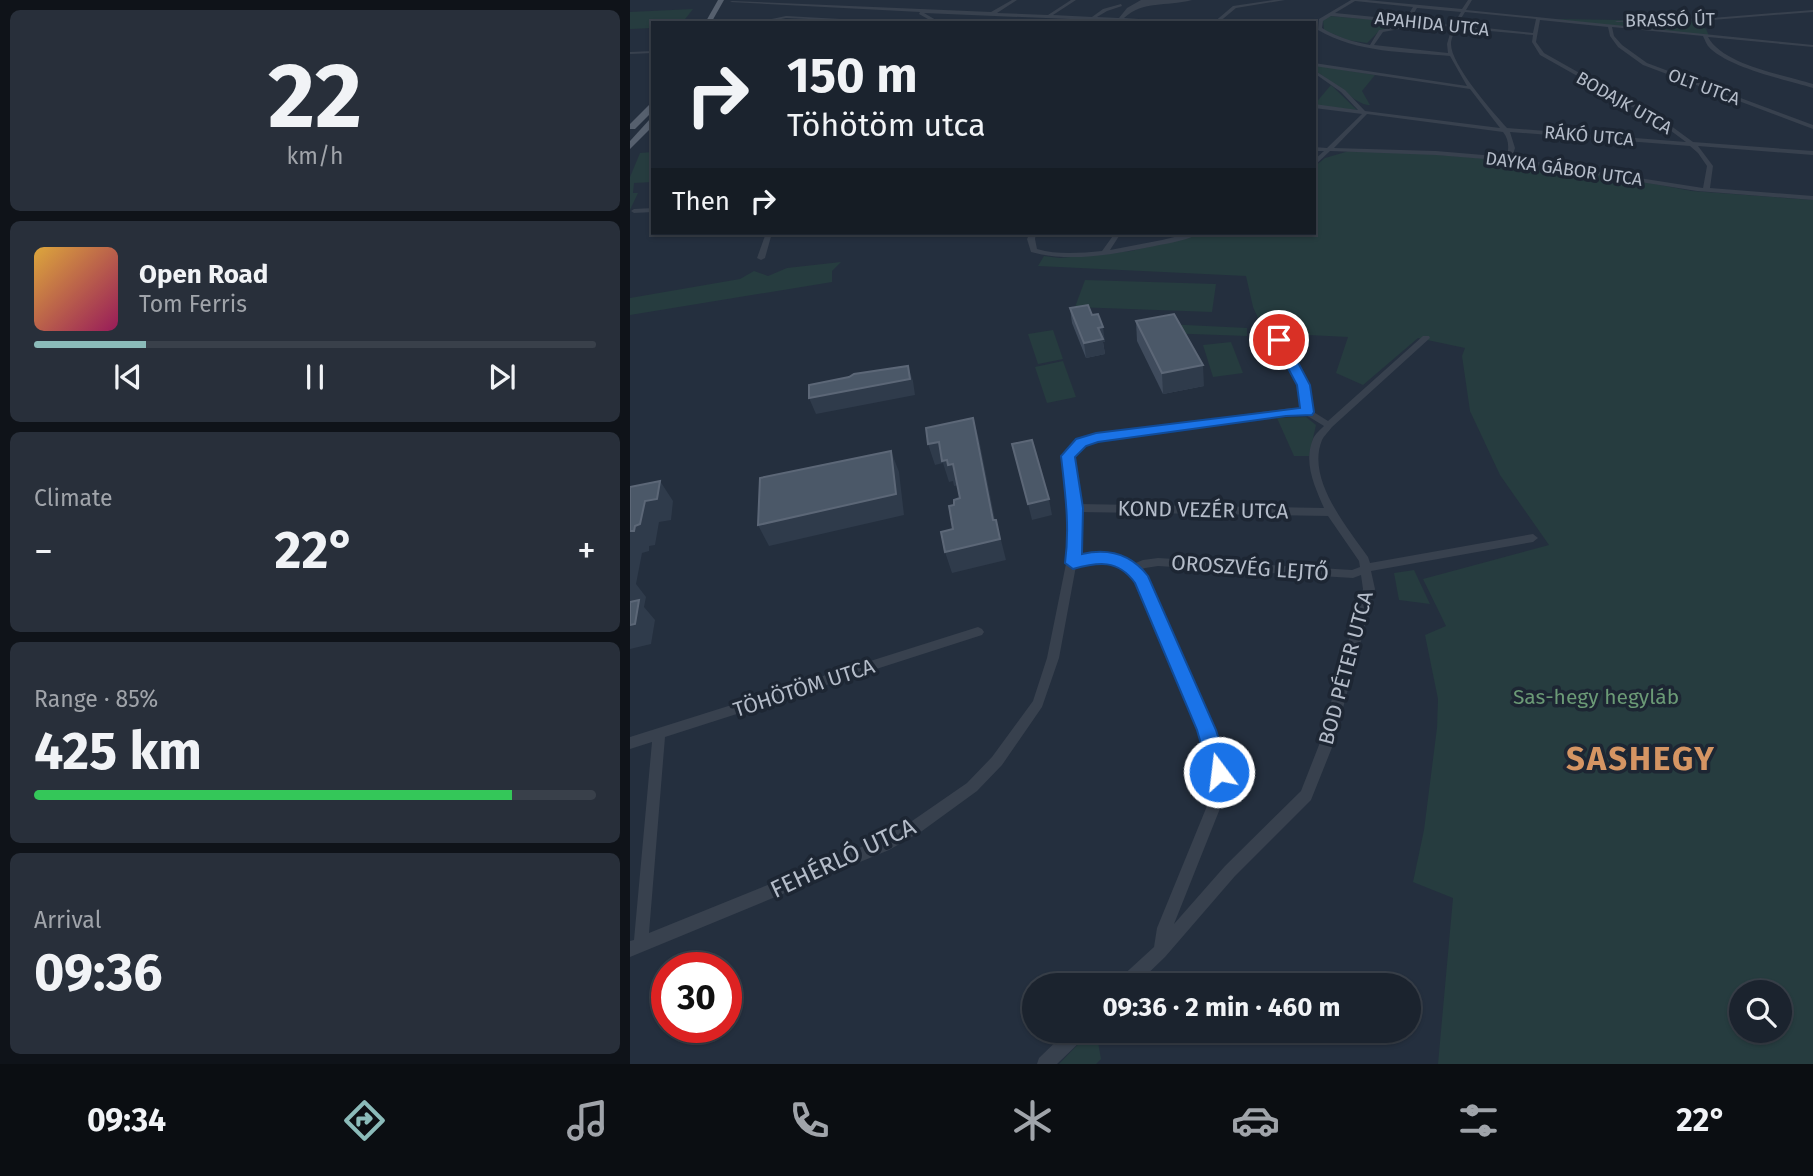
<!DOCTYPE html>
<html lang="en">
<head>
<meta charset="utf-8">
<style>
  :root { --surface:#1b232e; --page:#282f3a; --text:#f1f3f6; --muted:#a0a4aa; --line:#39404a; --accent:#8bbbb9 }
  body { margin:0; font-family:"Fira Sans",sans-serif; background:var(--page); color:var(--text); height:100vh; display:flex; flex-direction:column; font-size:26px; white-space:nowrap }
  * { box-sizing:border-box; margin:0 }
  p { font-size:23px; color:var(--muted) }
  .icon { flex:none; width:38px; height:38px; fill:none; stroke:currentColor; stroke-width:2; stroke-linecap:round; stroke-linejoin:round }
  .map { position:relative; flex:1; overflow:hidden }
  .sheet { display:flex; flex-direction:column; gap:10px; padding:10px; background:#0f1319; width:630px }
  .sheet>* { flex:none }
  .guide { position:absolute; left:21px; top:21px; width:665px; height:214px; border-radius:0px; box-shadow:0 2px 5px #0004,0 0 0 2px var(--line); background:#1b232e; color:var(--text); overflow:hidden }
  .tools { position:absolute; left:1099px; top:980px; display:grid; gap:14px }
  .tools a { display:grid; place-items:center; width:63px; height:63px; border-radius:50%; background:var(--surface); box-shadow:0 2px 5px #0004,0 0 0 2px var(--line); font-size:35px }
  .speed { position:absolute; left:21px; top:952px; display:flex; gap:14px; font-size:35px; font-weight:700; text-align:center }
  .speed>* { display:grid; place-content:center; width:91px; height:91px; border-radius:50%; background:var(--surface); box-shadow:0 2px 5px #0004,0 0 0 2px var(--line); line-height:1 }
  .speed .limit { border:10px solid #d22; background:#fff; color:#111 }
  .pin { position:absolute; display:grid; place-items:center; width:60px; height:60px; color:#fff; margin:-30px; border:4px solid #fff; border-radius:50%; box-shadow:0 2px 7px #0007 }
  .me { position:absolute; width:77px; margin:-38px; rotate:345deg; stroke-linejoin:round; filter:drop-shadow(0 0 5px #0008) }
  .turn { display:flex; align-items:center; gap:24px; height:147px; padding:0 21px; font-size:32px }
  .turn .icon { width:91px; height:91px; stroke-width:2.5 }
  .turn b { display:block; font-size:49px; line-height:60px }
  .then { display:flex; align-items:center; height:66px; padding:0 21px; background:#0003; gap:14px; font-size:26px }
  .big { font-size:52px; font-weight:700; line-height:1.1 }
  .sheet .widget { flex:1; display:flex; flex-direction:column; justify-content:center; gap:10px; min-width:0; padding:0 24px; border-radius:10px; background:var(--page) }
  .sheet .dial { align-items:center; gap:0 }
  .dial b { font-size:91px; line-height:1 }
  .song { display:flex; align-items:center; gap:21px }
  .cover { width:84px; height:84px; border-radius:10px; background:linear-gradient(135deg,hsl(40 70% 55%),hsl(330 70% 35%)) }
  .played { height:7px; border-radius:4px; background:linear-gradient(90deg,var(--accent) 20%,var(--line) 20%) }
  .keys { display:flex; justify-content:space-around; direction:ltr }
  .heat { display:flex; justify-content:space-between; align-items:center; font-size:38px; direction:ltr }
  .charge { height:10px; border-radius:5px; background:linear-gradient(90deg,#34c759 85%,var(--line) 0) }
  .trip { position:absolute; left:392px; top:973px; width:399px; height:70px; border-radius:35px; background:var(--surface); box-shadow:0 2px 5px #0004,0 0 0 2px var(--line); font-weight:700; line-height:70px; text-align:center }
  .tab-bar { display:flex; height:112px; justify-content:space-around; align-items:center; background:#0b0e12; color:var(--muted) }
  .tab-bar .icon { width:49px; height:49px }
  .tab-bar .current { color:var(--accent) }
  .tab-bar b { font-size:32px; color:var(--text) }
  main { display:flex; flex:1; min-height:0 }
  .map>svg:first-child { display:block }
  .green { fill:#263c3f; fill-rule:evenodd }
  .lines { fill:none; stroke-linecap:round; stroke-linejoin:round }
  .minor { fill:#38414e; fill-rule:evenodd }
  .primary { fill:#56606e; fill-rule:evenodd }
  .wall { fill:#3f4b5c }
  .shaded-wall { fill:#2f3b4b }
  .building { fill:#4b5868; stroke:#5c6777; stroke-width:2 }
  .route { fill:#1a73e8; stroke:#114b97; stroke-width:2 }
  .labels { text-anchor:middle; stroke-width:7; stroke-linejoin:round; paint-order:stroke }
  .far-street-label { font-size:18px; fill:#b4bcc9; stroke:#1d2633 }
  .street-label { font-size:21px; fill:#b4bcc9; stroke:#1d2633 }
  .park-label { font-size:21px; fill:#6b9a76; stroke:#1d2633 }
  .near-street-label { font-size:24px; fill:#b4bcc9; stroke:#1d2633 }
  .near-district-label { font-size:33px; font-weight:bold; letter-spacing:2px; fill:#d59563; stroke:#1d2633 }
</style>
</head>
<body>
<main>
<section class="sheet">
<div class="widget dial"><b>22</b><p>km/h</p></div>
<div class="widget">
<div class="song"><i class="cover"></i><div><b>Open Road</b><p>Tom Ferris</p></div></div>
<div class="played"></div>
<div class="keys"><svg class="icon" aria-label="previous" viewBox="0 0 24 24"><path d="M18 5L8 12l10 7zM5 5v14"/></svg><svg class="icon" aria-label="pause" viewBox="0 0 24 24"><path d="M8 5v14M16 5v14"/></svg><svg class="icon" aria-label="next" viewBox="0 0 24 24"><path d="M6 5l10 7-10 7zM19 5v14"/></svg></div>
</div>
<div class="widget"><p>Climate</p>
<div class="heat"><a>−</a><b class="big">22°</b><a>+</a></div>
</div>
<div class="widget"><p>Range · 85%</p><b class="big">425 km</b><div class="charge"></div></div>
<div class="widget"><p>Arrival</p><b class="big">09:36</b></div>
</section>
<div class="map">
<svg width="1183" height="1064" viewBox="0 0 1183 1064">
  <rect width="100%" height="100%" fill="#242f3e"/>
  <g class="green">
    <polygon points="63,9 52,23 23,23 23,28 0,29 0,12"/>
    <polygon points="699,16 773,22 773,24 772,26 748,32 737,43 717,40 694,30 693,20"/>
    <polygon points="923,19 1064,21 1076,29 1079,36"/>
    <path d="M684,65L745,75L732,91L740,105C729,107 698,78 684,70Z"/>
    <polygon points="701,85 727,110 684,105"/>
    <path d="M719,151L786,153L872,160L945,169L1062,191L1183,200V1064H808L823,898L783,882L794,830L807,728L808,699L795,635L816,626L793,579L919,545L870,475L840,411L832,356L835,348L788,338L733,385L706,373L718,337L658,334L663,317L628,318L623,307L616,276L408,266L414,256L430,258L501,251L575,233H684V167L695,158ZM1111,992H1150V1031H1111Z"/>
    <polygon points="23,152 23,182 4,183 3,193 8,193 0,210 0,177 10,153"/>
    <polygon points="211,262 202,271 202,282 0,315 0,298 110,279 124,271 138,276 157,268"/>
    <polygon points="455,280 586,284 582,312 445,307"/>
    <polygon points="536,324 617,328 617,336 534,333"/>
    <polygon points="423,330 433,359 408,364 398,334"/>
    <polygon points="601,342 613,373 583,377 573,345"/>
    <polygon points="433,361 446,397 417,403 405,367"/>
    <polygon points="676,417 686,425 679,456 664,456 647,418"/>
    <polygon points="784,570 800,604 769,600 764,573"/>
    <polygon points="461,1031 466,1031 471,1059 466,1064 429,1064"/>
  </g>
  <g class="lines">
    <g class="minor">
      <path d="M382,0H387L367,13L418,15L441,0H446L423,15L462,17L473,9L491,4L492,6L477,11L467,17L489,18L497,8L511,0H562C535,7 514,0 494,18L566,23L492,21L486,23L487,21L294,13L311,23H305L289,14L290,12L100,2L102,1L361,12Z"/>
      <polygon points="644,0 655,0 606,8 588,23 583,23 603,6"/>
      <path d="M721,0H737L832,9L838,0H842L836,10L1183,45V47L1078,37C1093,65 1154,75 1183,84V88C1156,80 1096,67 1078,46C1077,45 1074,38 1073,36L982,27L984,36L992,45L1017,63L1183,125V129L1013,65L988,47L980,36L978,27L910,20L906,42L914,53L1033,120L1063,142L1183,151V155L1068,146L1083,166L1080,188L1183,196V200L1067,191L879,161L806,155L700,151L684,166V160L694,151H684V147L697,148L732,114L684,108V104L728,110L711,92L684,73V70L715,90L735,111L870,128L840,89L684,66V63L837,86L820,56C776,52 727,53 688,30L689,19ZM725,1L783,7L775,20L705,13ZM787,8L831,12L823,25L779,21ZM835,12L906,19L903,33L827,25ZM701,16L774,23L771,26L749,30L740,45C723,42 707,37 692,28L693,21ZM778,23L822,27L817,44L818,53L744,45L753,32L775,28ZM826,28L903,35L902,42L910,55L1029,122L1056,142L877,128C862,111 821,65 821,44C821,39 824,33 826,28ZM737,114L873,132C879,139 879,148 877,157L806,151L704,148ZM880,132L1060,146L1068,153L1077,166L1073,188L882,158L885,148Z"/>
      <polygon points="1183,10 1183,12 1082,20 987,22 985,21 1082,18"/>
      <polygon points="156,16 265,22 267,23 156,18 132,23 122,23"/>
      <polygon points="23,51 23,53 0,54 0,52"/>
      <polygon points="23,208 23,212 4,213 1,211 4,209"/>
      <polygon points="136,233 142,233 135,258 131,260 127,258"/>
      <path d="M400,233H406L405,239L407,249C428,255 450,253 472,251L485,233H491L480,250L532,240L561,233H571C558,240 540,243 525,246C484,254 442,263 401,252L397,239Z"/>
      <path d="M651,316H654L658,318L653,340L678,385L682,411L698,421L793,336H799L800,338L702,427C699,431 694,436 692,440C676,479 717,527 738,557L740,563L903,534L908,538L903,542L741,571L745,589L703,745L681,800L605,876L535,957L506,985H487L489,979L524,947L527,928L577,806L582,773L578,752L512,590C494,562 478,556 446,566L429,658L412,707L372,765L347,791L292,831L259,850L0,957V941L4,940L22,742L0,749V737L348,627L352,629L354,632L352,635L35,737L19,933L249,840L282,821L337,783L362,757L403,701L417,658L441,539L433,456L448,441L465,435L661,408L673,409L670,385L645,340ZM661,414L676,415L694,426C690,430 685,434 683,439C673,463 685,487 694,508L448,504L443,457L454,445L466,441ZM448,512L698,516L729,561L730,567L722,570L528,558L513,560L503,564C487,551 467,552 448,558L451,539ZM528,566L723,578L731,575L733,589L689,745L671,791L595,866L544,924L591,806L596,773L592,752L523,589L510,570L515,568Z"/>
      <polygon points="437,1031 457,1031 455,1037 427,1064 407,1064 409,1058"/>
    </g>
    <g class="primary">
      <polygon points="88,0 94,0 81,23 75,23"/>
      <polygon points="20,104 23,104 23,111 5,129 0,129 0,124"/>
      <polygon points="20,119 23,119 23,126 0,149 0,141"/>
    </g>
  </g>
  <g class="wall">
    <polygon points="440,308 475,342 473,342 475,354 456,358 442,323"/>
    <polygon points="506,321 574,386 533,394 507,341"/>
  </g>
  <g class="shaded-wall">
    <polygon points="473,327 475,342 473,342 475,354 456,358 454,343 468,328"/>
    <polygon points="573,365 574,386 533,394 532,373"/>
    <polygon points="278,366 283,381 285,395 186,414 179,398"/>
    <polygon points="343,418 349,439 369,540 366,520 376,560 322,573 315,552 363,520"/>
    <polygon points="309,442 317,460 323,464 330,485 324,486 323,481 319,482 313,463 305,465 298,444"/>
    <polygon points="261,451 269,472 274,515 139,546 128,525"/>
    <polygon points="30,481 43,501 41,520 29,522 25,545 19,546 19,551 12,553 6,584 16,597 14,607 25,620 21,644 0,649 0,531 5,526 15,501"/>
    <polygon points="419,499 422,515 402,520 398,504"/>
  </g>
  <g class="building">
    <polygon points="458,305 462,315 468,314 473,327 468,328 473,339 454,343 440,308"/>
    <polygon points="544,314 573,365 532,373 506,321"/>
    <polygon points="278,366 280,379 179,398 179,385 219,377 224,374"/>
    <polygon points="343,418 363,520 366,520 370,539 315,552 311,532 323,529 319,506 324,505 324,500 330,498 323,464 318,465 317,460 312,461 309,442 298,444 296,428"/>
    <polygon points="402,440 419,499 398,504 382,444"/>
    <polygon points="261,451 266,494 128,525 130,478"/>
    <polygon points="30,481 27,499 15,501 10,524 5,526 4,531 0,531 0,487"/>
    <polygon points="9,600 5,624 0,625 0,602"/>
  </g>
  <path class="route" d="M649,336L656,340L680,385L684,412L682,415L656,416L468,442L456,446L445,457L453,508L452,554C478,548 501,554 518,576L586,730L599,772L596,779L589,782L582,779L579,772L567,730L505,583C488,559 468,562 443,569L435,563C440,526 435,492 431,456L446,439L466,433L670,408L667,385L643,340Z"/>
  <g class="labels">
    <g class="far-street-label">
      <text transform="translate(1040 20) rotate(-1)" y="6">BRASSÓ ÚT</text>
      <text transform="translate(802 24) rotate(6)" y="6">APAHIDA UTCA</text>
      <text transform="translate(1074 87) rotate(20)" y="6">OLT UTCA</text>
      <text transform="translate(994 103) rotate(30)" y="6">BODAJK UTCA</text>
      <text transform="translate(959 136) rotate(5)" y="6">RÁKÓ UTCA</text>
      <text transform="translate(934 169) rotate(8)" y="6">DAYKA GÁBOR UTCA</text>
    </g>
    <g class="street-label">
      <text transform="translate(573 510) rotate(1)" y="7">KOND VEZÉR UTCA</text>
      <text transform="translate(620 568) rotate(4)" y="7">OROSZVÉG LEJTŐ</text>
      <text transform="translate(716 668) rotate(-75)" y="7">BOD PÉTER UTCA</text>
      <text transform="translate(174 688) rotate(-18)" y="7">TÖHÖTÖM UTCA</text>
    </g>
    <g class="park-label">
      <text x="966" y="704">Sas-hegy hegyláb</text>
    </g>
    <g class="near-street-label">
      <text transform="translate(213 858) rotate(-25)" y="8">FEHÉRLÓ UTCA</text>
    </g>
    <g class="near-district-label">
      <text x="1011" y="770">SASHEGY</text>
    </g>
  </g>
</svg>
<div class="tools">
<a><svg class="icon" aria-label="search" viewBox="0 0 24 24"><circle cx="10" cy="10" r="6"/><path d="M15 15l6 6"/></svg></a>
</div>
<div class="speed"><div class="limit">30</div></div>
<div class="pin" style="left:649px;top:340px;background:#d93025"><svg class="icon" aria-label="arrive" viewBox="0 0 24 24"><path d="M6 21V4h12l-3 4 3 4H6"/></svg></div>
<svg class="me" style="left:589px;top:772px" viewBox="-20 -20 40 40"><circle r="17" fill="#1a73e8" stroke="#fff" stroke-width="3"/><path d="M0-11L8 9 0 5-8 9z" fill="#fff"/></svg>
<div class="trip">09:36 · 2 min · 460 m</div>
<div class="guide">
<div class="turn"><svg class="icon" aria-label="right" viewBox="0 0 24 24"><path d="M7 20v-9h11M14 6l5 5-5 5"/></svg><div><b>150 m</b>Töhötöm utca</div></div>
<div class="then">Then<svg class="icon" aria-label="right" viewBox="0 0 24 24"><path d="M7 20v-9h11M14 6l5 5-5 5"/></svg></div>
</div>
</div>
</main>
<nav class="tab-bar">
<b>09:34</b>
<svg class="icon current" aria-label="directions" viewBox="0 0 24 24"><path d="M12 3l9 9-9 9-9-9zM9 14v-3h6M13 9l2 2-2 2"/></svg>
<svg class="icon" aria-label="music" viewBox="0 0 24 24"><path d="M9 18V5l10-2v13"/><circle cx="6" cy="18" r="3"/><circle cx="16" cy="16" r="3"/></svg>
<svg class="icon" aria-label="phone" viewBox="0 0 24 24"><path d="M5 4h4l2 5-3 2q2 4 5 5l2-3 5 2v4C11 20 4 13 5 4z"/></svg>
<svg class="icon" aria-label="climate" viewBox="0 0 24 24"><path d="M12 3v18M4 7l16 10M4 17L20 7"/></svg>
<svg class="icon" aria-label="car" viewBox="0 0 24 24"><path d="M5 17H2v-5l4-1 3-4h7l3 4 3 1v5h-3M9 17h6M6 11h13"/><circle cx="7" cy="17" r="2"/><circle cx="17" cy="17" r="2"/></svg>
<svg class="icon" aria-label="filters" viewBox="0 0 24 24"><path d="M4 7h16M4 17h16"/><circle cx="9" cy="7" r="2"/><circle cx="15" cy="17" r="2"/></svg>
<b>22°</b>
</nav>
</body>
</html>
